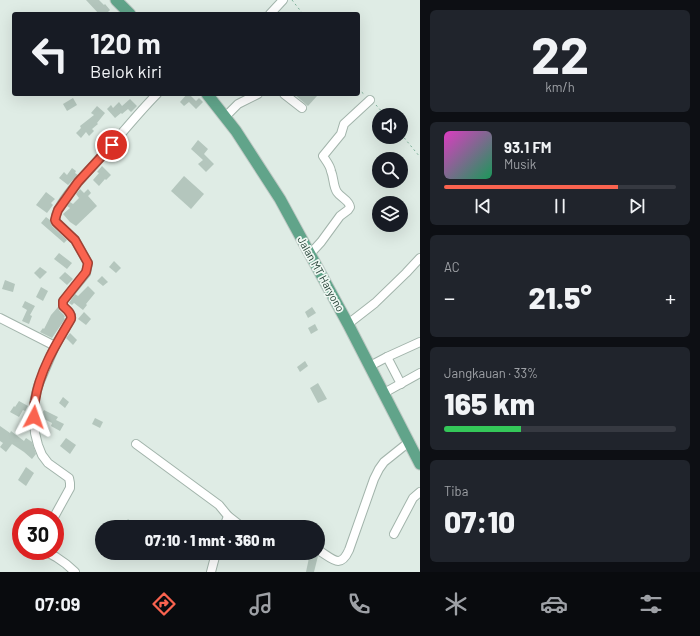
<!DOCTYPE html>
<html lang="id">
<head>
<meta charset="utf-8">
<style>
  :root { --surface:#171b24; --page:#20242c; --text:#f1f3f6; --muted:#9ea1a6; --line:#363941; --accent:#fa634f }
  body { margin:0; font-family:Barlow,sans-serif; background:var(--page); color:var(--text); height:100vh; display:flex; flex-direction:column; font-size:15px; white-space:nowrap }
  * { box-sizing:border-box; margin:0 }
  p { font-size:13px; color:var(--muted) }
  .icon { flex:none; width:22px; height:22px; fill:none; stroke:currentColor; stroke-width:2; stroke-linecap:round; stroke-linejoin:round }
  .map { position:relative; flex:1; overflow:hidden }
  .sheet { display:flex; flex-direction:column; gap:10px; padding:10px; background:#0d0f14; width:280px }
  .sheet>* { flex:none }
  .banner { position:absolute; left:12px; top:12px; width:348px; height:84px; border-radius:4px; box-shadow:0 4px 16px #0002; background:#171b24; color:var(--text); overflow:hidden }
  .buttons { position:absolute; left:372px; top:108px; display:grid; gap:8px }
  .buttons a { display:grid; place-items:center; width:36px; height:36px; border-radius:50%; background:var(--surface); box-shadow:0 4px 16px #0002; font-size:20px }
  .speed { position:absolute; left:12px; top:508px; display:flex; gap:8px; font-size:20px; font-weight:700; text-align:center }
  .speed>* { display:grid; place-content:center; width:52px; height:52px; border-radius:50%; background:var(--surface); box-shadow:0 4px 16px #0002; line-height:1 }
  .speed .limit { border:6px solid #d22; background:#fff; color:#111 }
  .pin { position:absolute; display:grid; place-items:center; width:34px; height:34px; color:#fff; margin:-17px; border:2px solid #fff; border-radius:50%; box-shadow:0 1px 4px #0007 }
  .me { position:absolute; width:44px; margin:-22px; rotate:4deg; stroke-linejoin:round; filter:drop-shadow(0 0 3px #0008) }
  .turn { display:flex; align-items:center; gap:14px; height:84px; padding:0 12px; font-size:18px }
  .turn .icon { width:52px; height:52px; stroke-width:2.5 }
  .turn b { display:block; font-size:28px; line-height:34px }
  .big { font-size:30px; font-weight:800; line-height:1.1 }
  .sheet .tile { flex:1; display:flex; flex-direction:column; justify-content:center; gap:6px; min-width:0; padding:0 14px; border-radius:6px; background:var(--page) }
  .sheet .dial { align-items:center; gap:0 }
  .dial b { font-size:52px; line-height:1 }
  .song { display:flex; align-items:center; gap:12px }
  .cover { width:48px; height:48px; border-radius:6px; background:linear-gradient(135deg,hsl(310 70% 55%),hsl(150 70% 35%)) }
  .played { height:4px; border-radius:2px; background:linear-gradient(90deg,var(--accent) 75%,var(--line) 75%) }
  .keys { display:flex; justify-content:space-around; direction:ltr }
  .heat { display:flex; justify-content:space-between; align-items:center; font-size:22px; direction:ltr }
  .charge { height:6px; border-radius:3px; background:linear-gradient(90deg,#34c759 33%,var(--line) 0) }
  .trip { position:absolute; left:95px; top:520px; width:230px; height:40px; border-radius:20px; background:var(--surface); box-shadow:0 4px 16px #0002; font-weight:800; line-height:40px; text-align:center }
  .menu { display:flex; height:64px; justify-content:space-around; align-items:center; background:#090b0e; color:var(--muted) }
  .menu .icon { width:28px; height:28px }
  .menu .active { color:var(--accent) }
  .menu b { font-size:18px; color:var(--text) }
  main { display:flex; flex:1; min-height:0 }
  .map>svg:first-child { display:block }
  .building { fill:#b4c6bd }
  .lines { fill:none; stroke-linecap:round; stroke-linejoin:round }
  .minor-casing { stroke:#a2b4ab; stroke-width:10 }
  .major-casing { stroke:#c0c9c5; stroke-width:13 }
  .path { stroke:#7eb19a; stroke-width:1; stroke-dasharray:2 3; stroke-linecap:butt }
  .minor { stroke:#fff; stroke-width:8 }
  .major { stroke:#61a48a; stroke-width:11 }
  .route-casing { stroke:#a24033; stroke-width:10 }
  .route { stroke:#fa634f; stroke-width:7 }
  .labels { text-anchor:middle; stroke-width:3.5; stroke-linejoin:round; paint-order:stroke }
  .street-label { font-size:11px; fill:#1f3d31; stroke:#f0f8f3 }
</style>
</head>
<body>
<main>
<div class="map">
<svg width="420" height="572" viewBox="0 0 420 572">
  <rect width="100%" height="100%" fill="#dfece5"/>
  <g class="building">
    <polygon points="86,0 99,0 104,5 105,4 110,10 106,14 99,14"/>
    <polygon points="187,94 189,94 196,101 199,98 203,102 196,109 189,102 184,106 180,102"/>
    <polygon points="294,94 314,94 317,96 308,106"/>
    <polygon points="73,98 77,105 67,111 63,104"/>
    <polygon points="130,99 137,106 131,112 128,109 122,114 121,113 115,118 107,109 111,105 113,108 119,102 122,106"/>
    <polygon points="97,106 105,113 97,123 98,124 92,129 94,131 89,136 86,132 81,138 76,133 81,128 80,126 94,115 91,113"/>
    <polygon points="198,140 208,149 204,154 214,164 206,172 198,164 203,160 191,149"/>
    <polygon points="102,166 111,175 106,180 105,179 99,186 93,180 99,173 97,172"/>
    <polygon points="72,168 76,171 75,173 78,175 68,185 59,178 64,172 67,175"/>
    <polygon points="184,176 204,194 191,209 171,191"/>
    <polygon points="80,189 84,193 88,189 91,193 88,196 97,206 76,226 70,222 63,214 70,208 67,206 70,202 73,204 79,198 76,194"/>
    <polygon points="46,192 55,199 51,203 53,205 47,213 36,205"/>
    <polygon points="46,217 50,220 52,226 67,240 64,243 41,223"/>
    <polygon points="59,253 72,263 67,269 54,259"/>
    <polygon points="114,261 121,268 116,273 109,267"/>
    <polygon points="40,267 47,272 40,279 34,273"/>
    <polygon points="65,272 73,279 67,285 59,278"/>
    <polygon points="102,276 108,282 103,286 97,281"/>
    <polygon points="5,280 15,284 13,292 2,289"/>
    <polygon points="88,286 95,293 86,304 87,305 83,310 74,303 72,305 69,303 75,294 78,296"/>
    <polygon points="41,287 48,291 43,301 36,297"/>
    <polygon points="25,301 35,306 30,315 32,316 29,324 22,321 27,310 22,307"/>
    <polygon points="58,307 59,310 65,316 64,318 65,319 52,338 40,332 43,328 44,329 51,315"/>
    <polygon points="312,307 316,313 308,318 305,312"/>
    <polygon points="84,312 91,319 86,325 78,319"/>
    <polygon points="315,324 318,330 311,334 308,328"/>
    <polygon points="70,333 77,340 73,345 66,338"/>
    <polygon points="305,361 308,366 300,372 297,367"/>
    <polygon points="318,383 327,399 318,403 310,388"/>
    <polygon points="63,397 69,402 65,408 59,403"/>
    <polygon points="19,401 28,406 25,411 23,410 19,417 10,412 14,406 15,407"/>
    <polygon points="44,410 58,417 56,420 64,424 60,431 51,426 52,423 40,417"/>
    <polygon points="95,418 103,422 100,428 92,424"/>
    <polygon points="0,426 10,433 11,431 24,441 26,438 32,442 36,454 32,459 24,452 12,444 6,452 0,447 3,443 0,441"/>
    <polygon points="66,438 76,445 70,454 60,446"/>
    <polygon points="26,467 34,473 26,486 18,480"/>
    <polygon points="128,519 138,527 128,527 124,524"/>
    <polygon points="310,553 314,554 318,556 314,572 306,572"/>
  </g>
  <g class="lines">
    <g class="minor-casing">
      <g id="minor">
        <polyline points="270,14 283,0"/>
        <polyline points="284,94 302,108"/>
        <polyline points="225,117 238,104 258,94"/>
        <path d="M310,254L321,242L340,216L348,210L350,207C349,200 341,198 337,192C333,186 334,178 331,171C330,165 326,161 323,156L341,134L344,124L370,100"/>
        <polyline points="0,318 55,346"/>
        <polyline points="348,324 375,303 406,273 420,258"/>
        <polyline points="387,357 401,384"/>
        <polyline points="370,366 387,357 420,342"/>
        <polyline points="384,393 420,373"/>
        <polyline points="136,444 219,505 228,516 224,527"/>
        <polyline points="228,516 242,527"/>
        <path d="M54,517L70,488V483L69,478L48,463L42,455L38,445L35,433L34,417V403L38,386L55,346L71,319C72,313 67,310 63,306V301L86,273L88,263L75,240L56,222C55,218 56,214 58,210C69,190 86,174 101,157C120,136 137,114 157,94"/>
        <polyline points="394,534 413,498 420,492"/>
        <path d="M318,550C332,558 340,570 349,550L374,479L379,469L384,462L409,442"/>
        <polyline points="45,551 56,557 66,564 75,572"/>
        <polyline points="211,572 216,553"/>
      </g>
    </g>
    <g class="major-casing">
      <g id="major">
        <polyline points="116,0 130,14"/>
        <polyline points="207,94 236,131 280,199 348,324 420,464"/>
      </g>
    </g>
    <g class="path">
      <polyline points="292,0 303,14"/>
      <polyline points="358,89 365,95"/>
      <polyline points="376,105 385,115"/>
      <polyline points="401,134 420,157"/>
    </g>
    <use href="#minor" class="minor"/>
    <use href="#major" class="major"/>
  </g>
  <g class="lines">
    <g class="route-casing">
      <path id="route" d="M34,417C34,412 34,406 35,401C39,372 56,344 71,319C72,313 67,310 63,306V301L86,272L88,263L75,240L56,222L55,220L56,216L58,210L78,182L112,145"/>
    </g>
    <use href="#route" class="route"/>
  </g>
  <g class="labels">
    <g class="street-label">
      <text transform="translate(321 274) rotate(61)" y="4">Jalan MT Haryono</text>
    </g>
  </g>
</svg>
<div class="buttons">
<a><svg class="icon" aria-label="sound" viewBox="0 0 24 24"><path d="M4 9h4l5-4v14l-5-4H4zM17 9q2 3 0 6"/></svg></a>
<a><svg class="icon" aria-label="search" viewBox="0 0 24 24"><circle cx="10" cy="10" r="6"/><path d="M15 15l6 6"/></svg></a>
<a><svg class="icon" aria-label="layers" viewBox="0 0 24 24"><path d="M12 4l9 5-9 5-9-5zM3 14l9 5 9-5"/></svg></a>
</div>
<div class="speed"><div class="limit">30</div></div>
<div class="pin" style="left:112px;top:145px;background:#d93025"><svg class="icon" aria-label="arrive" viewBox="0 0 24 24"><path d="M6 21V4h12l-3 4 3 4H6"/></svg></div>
<svg class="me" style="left:34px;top:417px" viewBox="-20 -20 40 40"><path d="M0-17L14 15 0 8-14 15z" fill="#fa634f" stroke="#fff" stroke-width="4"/></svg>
<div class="trip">07:10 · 1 mnt · 360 m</div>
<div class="banner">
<div class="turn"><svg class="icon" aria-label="left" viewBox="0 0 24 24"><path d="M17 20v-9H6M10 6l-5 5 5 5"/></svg><div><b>120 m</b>Belok kiri</div></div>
</div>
</div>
<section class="sheet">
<div class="tile dial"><b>22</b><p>km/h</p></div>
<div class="tile">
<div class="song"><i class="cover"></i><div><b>93.1 FM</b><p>Musik</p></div></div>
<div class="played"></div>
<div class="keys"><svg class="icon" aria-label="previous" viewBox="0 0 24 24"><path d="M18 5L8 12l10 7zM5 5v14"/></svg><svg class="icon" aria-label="pause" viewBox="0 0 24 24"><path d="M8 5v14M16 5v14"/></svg><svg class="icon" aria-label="next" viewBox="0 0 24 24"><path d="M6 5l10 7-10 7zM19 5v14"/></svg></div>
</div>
<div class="tile"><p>AC</p>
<div class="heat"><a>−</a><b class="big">21.5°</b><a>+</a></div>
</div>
<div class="tile"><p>Jangkauan · 33%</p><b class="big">165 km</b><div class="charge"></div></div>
<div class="tile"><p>Tiba</p><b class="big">07:10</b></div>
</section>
</main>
<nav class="menu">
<b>07:09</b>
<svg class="icon active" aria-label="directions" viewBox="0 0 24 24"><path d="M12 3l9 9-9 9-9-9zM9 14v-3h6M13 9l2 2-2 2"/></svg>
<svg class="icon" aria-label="music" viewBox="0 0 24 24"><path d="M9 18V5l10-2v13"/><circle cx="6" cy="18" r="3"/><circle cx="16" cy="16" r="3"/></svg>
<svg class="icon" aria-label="phone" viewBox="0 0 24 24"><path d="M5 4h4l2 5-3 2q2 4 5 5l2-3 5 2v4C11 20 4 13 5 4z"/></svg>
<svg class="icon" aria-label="climate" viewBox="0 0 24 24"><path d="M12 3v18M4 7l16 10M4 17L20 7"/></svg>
<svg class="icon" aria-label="car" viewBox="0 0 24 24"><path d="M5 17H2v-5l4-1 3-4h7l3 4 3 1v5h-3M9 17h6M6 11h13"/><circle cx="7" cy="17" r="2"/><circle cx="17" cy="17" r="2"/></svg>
<svg class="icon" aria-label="filters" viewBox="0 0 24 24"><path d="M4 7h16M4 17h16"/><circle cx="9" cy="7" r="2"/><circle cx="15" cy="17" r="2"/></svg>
</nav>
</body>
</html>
